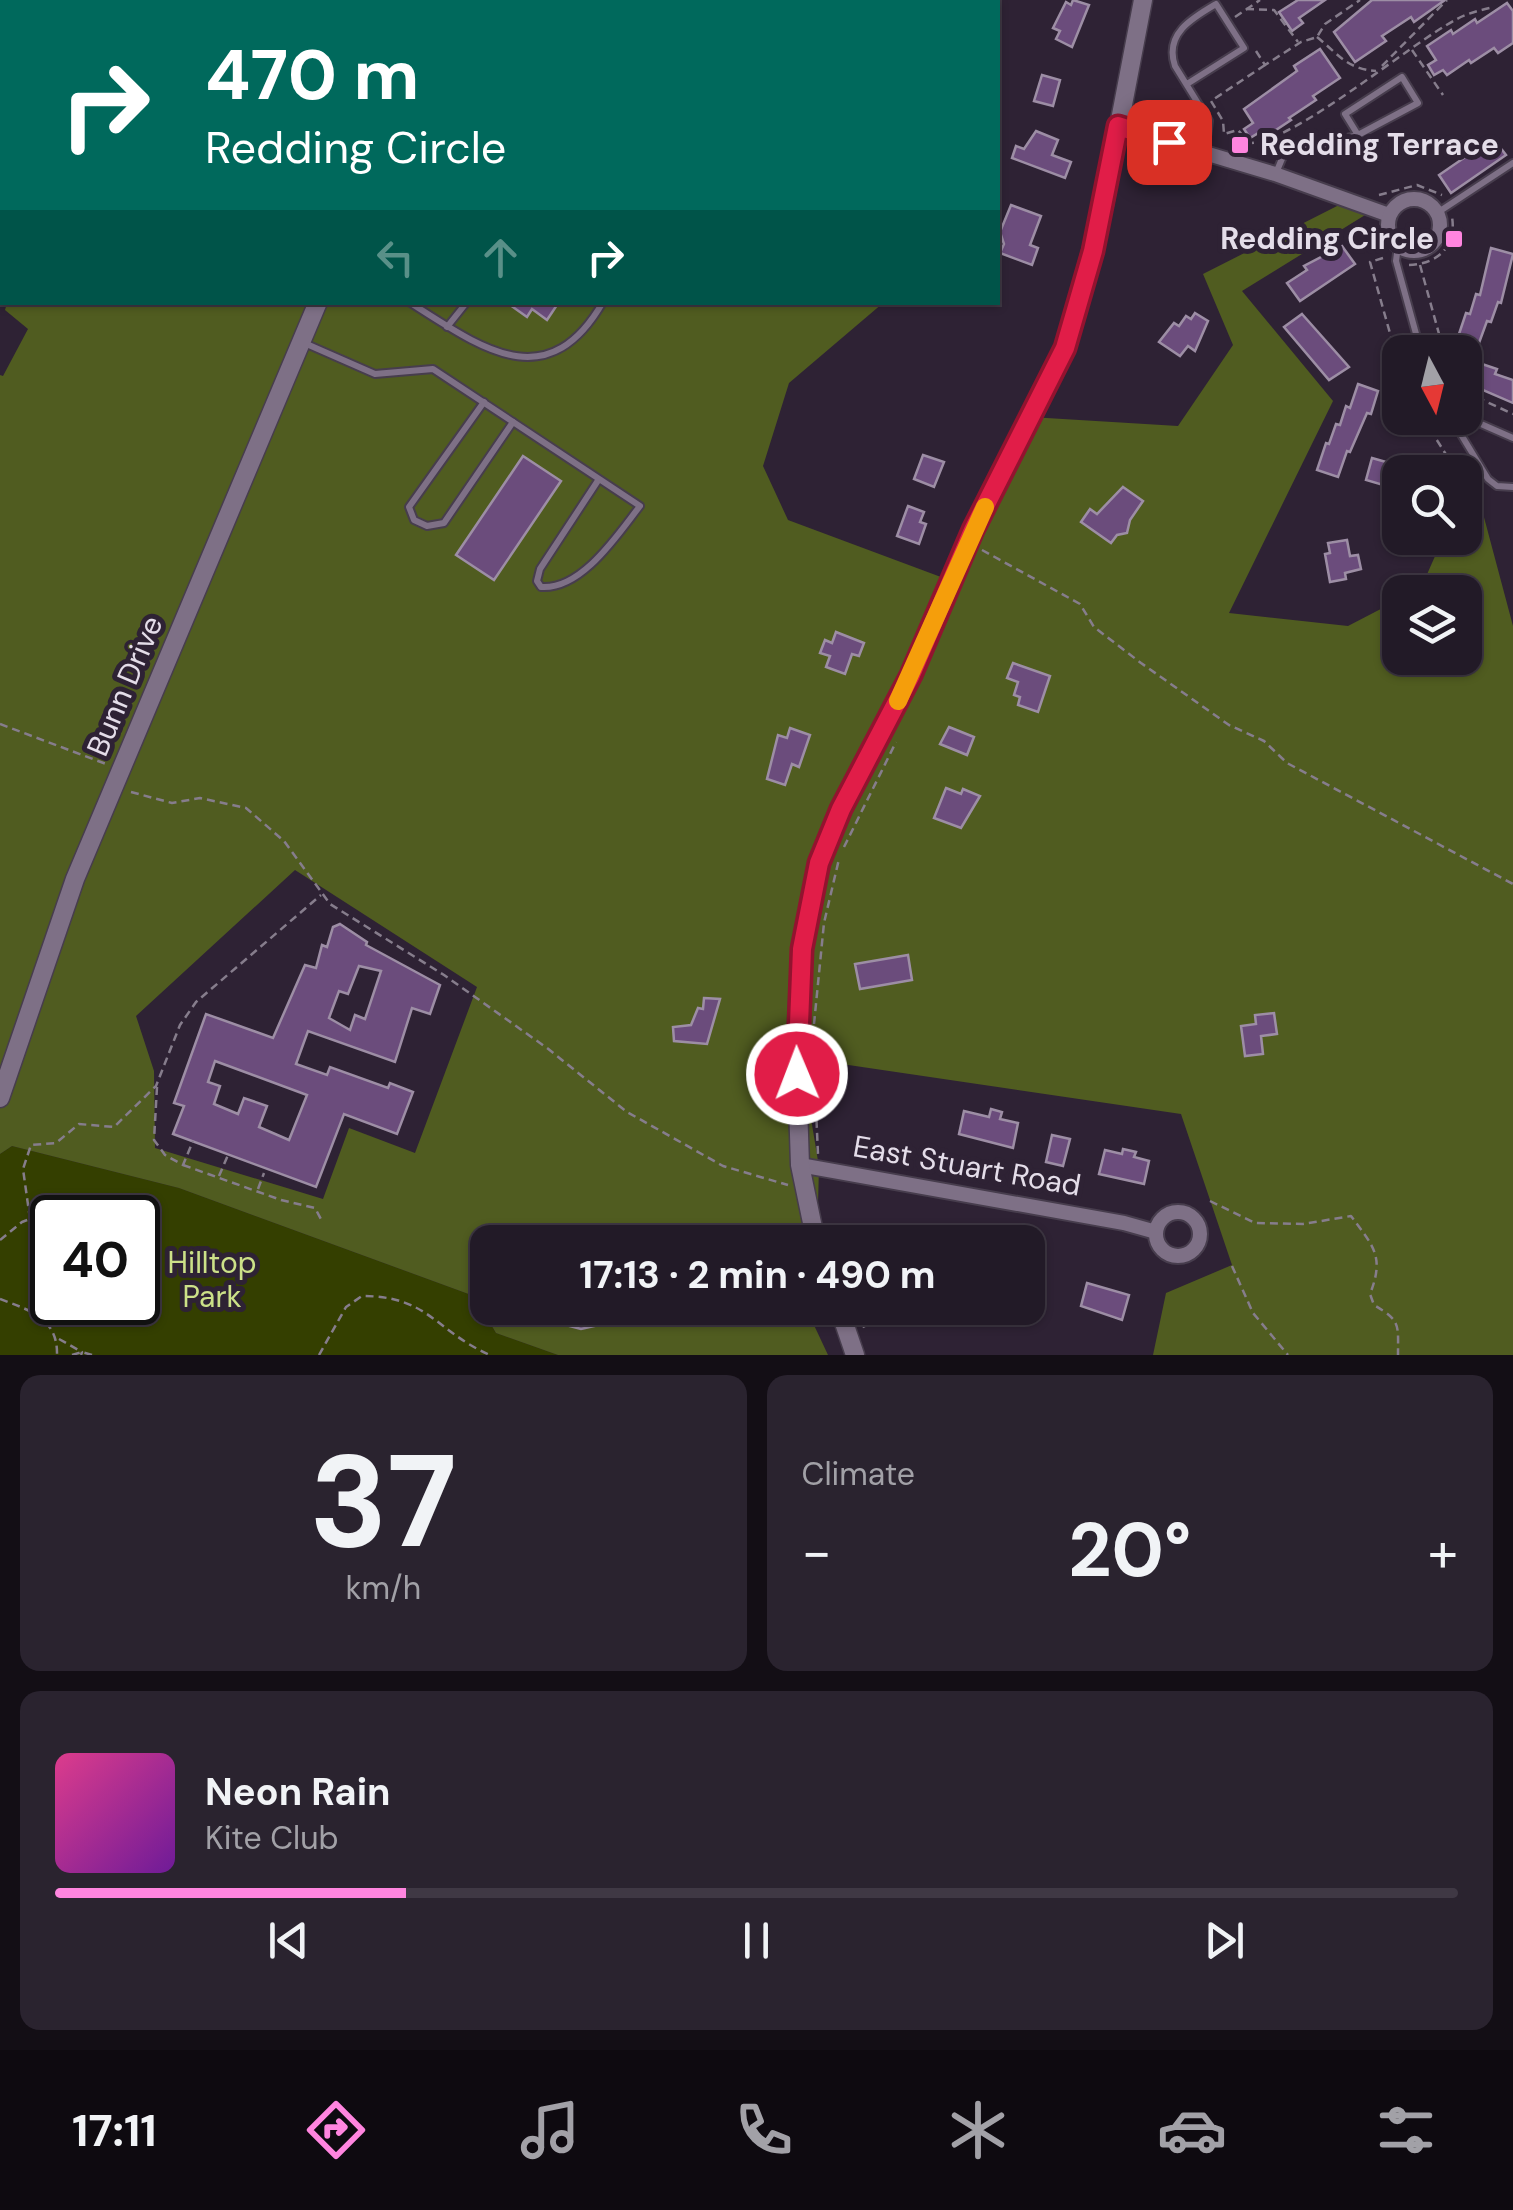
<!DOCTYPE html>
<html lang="en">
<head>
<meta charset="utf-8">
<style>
  :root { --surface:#221a27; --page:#2a232f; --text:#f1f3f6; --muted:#a2a1a7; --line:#3f3844; --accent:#ff85df }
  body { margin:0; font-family:"DM Sans",sans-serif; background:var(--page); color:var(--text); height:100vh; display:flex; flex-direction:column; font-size:38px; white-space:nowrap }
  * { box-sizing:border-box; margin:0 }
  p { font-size:32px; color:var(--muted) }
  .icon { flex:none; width:55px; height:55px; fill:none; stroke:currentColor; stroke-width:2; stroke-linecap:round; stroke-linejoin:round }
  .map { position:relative; height:1355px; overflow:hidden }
  .drawer { display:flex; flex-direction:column; gap:20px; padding:20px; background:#130e15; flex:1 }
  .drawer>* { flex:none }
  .guide { position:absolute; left:0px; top:0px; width:1000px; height:305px; box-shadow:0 2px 8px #0004,0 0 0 2px var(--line); background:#00695c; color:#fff; overflow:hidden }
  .needle { width:65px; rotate:173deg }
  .controls { position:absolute; left:1382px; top:335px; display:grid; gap:20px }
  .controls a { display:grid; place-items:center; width:100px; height:100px; border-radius:20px; background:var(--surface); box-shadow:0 2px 8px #0004,0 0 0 2px var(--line); font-size:50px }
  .speed { position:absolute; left:30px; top:1195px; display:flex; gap:20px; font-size:50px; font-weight:700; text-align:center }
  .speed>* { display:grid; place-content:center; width:130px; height:130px; border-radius:50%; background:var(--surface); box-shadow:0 2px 8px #0004,0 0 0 2px var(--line); line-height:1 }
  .speed .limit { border:5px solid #111; border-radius:15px; background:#fff; color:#111 }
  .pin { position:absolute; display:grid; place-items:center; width:85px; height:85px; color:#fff; margin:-42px; border-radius:20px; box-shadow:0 5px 15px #0006 }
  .me { position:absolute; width:110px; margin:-55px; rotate:359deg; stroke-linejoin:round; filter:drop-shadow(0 0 8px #0008) }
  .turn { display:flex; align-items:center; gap:35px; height:210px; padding:0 40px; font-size:45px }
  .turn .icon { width:130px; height:130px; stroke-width:2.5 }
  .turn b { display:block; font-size:70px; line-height:85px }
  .lanes { display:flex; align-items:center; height:95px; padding:0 40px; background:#0003; justify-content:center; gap:50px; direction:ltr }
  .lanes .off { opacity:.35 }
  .big { font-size:75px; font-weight:700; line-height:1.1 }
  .drawer .widget { flex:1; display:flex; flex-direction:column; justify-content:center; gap:15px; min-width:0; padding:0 35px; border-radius:20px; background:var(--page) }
  .drawer .dial { align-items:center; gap:0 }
  .dial b { font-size:130px; line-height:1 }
  .song { display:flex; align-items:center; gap:30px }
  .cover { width:120px; height:120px; border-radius:15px; background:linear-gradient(135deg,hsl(330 70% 55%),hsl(280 70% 35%)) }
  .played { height:10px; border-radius:5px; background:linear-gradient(90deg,var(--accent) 25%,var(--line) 25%) }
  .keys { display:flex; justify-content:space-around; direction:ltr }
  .heat { display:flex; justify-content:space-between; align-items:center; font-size:55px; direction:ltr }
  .drawer .tiles { flex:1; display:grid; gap:20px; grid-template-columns:1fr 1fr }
  .widget:last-child { grid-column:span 2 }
  .trip { position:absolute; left:470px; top:1225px; width:575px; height:100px; border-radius:20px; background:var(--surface); box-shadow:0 2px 8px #0004,0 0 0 2px var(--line); font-weight:700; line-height:100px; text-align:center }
  .tabs { display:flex; height:160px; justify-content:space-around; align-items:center; background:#0e0a10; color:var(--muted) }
  .tabs .icon { width:70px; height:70px }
  .tabs .active { color:var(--accent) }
  .tabs b { font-size:45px; color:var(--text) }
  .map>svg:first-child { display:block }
  .green { fill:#343f00; fill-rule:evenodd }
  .forest { fill:#505c20; fill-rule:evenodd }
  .building { fill:#6b4c7c; stroke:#9d8ea5; stroke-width:2.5; fill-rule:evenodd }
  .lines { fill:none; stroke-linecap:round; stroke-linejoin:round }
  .service-casing { stroke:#473d4d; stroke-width:10 }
  .minor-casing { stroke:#473d4d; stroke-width:18 }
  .tertiary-casing { stroke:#473d4d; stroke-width:21 }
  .path { stroke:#867d8c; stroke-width:2.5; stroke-dasharray:8 5; stroke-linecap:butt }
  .service { stroke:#7e7086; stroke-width:6 }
  .minor { stroke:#7e7086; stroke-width:14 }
  .tertiary { stroke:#7e7086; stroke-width:18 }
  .route-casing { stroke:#92132f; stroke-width:25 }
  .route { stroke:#e11d48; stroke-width:18 }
  .slow { stroke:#f59e0b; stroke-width:18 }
  .poi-dot { fill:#ff85df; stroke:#2e2234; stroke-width:4 }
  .labels { text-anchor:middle; stroke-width:10; stroke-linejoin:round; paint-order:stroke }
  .poi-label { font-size:30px; font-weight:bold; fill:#e4dde9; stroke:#2e2234; text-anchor:start }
  .street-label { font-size:30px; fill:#e4dde9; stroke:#2e2234 }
  .park-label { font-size:30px; fill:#cce188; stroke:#2e2234 }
</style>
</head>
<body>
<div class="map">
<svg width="1513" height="1355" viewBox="0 0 1513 1355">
  <rect width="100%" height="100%" fill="#2e2234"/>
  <path class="green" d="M12,1146L179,1188L474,1296L496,1333L558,1355H0V1154ZM52,1218H138V1302H52Z"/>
  <g class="forest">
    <polygon points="315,0 717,0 721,2 306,2"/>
    <path d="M1343,203L1370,212L1242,291L1333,401L1229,613L1348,626L1400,599V658H1465V592H1412L1421,588L1443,538H1465V506H1481L1513,626V1355H1153L1166,1293L1232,1265L1181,1114L801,1058L819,1167L817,1242H488V1308H806L828,1355H558L496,1333L474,1296L179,1188L12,1146L0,1154V375L3,376L28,329L5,310L7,303H883L789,383L763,466L788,520L949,580L1030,417L1178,426L1233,345L1203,274ZM295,870L477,987L415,1153L349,1128L323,1199L155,1148L154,1071L136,1016Z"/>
  </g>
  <g class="building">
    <polygon points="1073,0 1089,5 1072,47 1056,39 1060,31 1053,28 1066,2 1071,5"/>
    <polygon points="1298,0 1325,0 1299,18 1303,23 1292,31 1279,12"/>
    <polygon points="1372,0 1445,0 1414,22 1411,17 1382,36 1386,41 1355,62 1334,32"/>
    <polygon points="1507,3 1513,11 1513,43 1498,53 1494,48 1471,63 1469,60 1447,75 1443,70 1434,75 1428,65 1436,60 1427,46 1451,30 1453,34 1475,19 1477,23"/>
    <polygon points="1320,49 1340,78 1313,96 1316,100 1289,118 1291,120 1264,138 1260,132 1250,138 1244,129 1253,123 1244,109 1297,71 1294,66"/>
    <polygon points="1042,75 1060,80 1053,106 1034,101"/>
    <polygon points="1036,131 1058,140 1052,155 1071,162 1065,178 1012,158 1016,146 1024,149"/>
    <polygon points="1493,138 1506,155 1451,193 1439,175"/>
    <polygon points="1011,205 1041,216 1030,245 1038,248 1032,265 1000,253 1004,244 1000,232"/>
    <polygon points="1342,246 1355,264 1300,301 1287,283 1307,270 1304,266"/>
    <polygon points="1491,248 1513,254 1501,303 1498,302 1491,322 1487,321 1479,343 1458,337 1466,313 1470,314 1476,294 1480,295"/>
    <polygon points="506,302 559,302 547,320 532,309 527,317"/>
    <polygon points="1195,313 1208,321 1195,351 1188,346 1180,356 1159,342 1174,323 1179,326 1186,316 1191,319"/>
    <polygon points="1302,314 1349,367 1329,380 1284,327"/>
    <polygon points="1476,362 1497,369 1495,374 1513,380 1513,403 1469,384"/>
    <polygon points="1358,384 1378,391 1371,414 1367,413 1350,452 1347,451 1338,477 1317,470 1326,443 1329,444 1336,424 1340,425 1346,406 1350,408"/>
    <polygon points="923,455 944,462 934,487 914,479"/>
    <polygon points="523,456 561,481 494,580 456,555"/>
    <polygon points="1372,458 1400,466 1400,486 1391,483 1390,487 1366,480"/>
    <polygon points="1123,487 1143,501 1130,520 1127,533 1117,535 1111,543 1081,522 1090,509 1097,514"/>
    <polygon points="908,506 924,512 920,522 926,524 919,544 897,536"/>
    <polygon points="1347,540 1350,556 1358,555 1361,569 1345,573 1346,579 1330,582 1325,554 1330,553 1328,543"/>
    <polygon points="836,632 864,643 859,656 852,654 845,674 826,667 830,656 820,653 825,640 832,643"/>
    <polygon points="1013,663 1050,676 1038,712 1018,705 1020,697 1014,695 1018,682 1007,678"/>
    <polygon points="949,727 974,737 967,755 940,744"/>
    <polygon points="790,728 810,735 799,767 792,764 785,785 767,779 778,735 787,738"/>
    <polygon points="946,788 961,794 963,789 980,796 961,828 934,818"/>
    <path d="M340,924L367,942L366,945L440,985L430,1014L412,1008L395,1062L308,1031L296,1064L327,1075L330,1067L388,1088L390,1083L413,1092L397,1134L344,1114L316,1187L173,1134L184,1106L174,1103L206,1014L273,1038L305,965L316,968L322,945L327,947L333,927ZM359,966L381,971L365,1019L355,1015L350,1030L329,1018L339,991L348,994ZM215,1061L307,1095L289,1140L259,1127L267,1106L244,1098L238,1114L214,1104L220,1086L208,1082Z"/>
    <polygon points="908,955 912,980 860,989 855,964"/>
    <polygon points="704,998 720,999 707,1044 674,1041 673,1027 691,1025 698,1008 703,1009"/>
    <polygon points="1274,1013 1277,1034 1261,1036 1263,1054 1245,1056 1241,1026 1256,1024 1255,1015"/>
    <polygon points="991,1109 1002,1112 1000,1119 1018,1123 1013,1148 959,1134 964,1111 989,1117"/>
    <polygon points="1052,1135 1070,1139 1063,1166 1046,1162"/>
    <polygon points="1123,1149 1136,1152 1134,1157 1149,1161 1144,1184 1099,1174 1105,1150 1122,1154"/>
    <polygon points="1087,1283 1129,1295 1122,1320 1081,1306"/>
    <polygon points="545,1308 627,1308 612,1322 581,1329 566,1325"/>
  </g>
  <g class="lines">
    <g class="service-casing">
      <g id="service">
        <polyline points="102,0 106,2"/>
        <polyline points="769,0 772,2"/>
        <polyline points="125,2 127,0"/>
        <polyline points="849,2 853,0"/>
        <path d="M1187,84L1244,48L1216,4C1192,18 1164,34 1175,66L1209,121L1205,152"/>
        <polyline points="1276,173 1284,154 1358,135 1418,103 1402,77 1345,114 1358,135"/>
        <polyline points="1437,213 1513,163"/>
        <polyline points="1398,246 1396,261 1421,352"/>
        <path d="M409,302C480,347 547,399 603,302"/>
        <polyline points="447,327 467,302"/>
        <path d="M302,342L375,374L433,369L640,506C618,534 582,590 541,587L537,581L540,569L599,479"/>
        <polyline points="484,402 409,507 414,520 427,526 444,523 513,422"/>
        <polyline points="1465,417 1513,438"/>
        <polyline points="1451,418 1488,479 1497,486 1513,487"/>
      </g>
    </g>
    <g class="minor-casing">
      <g id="minor">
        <polyline points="1118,127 1275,174 1389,215"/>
        <circle cx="1414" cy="225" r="26"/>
        <polyline points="800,1165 1124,1223 1156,1232"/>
        <circle cx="1178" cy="1234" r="22"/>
      </g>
    </g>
    <g class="tertiary-casing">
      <g id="tertiary">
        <polyline points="447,2 448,0"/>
        <polyline points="0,1098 75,879 318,302"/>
        <polyline points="816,1242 800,1165 796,1044 801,949 819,863 841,809 911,675 973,530 1065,348 1104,204 1143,0"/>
        <polyline points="839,1308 855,1355"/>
      </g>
    </g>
    <g class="path">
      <polyline points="1246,9 1274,10 1298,42"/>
      <polyline points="1235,17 1260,0"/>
      <path d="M1317,37C1338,54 1347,69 1376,71"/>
      <polyline points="1412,50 1443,95"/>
      <polyline points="1256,51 1265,65 1301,42 1317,37 1325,24 1360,0"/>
      <path d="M1265,65L1211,101L1223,121L1224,134L1238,130L1249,143C1294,143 1409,44 1457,19C1468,13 1481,10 1494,7"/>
      <polyline points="1382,66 1447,0"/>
      <polyline points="1379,195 1417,185 1442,195"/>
      <polyline points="1383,258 1370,262 1400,369"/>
      <path d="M1409,265C1437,264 1457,247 1452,217"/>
      <polyline points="1420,265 1444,352"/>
      <polyline points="1465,392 1513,414"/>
      <polyline points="1423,418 1457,472"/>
      <polyline points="982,550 1080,604 1094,627 1141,663 1229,725 1264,741 1287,763 1513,884"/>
      <polyline points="0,724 106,764"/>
      <polyline points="131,792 172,803 200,798 246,808 284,841 330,904 444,975 547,1048 627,1112 723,1166 788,1185"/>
      <polyline points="844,847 896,742"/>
      <polyline points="814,1024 824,923 839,859"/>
      <polyline points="813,1042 818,1154"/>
      <polyline points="157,1087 154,1140 165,1155 183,1165 193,1141"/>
      <polyline points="183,1165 281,1200 315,1208 322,1221"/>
      <polyline points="219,1176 228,1155"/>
      <polyline points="258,1189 264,1173"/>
      <path d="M1210,1201L1255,1223L1303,1224L1351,1216C1373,1246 1385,1256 1370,1294L1374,1305C1401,1321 1398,1324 1398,1355"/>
      <polyline points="30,1219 23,1169 31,1145 56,1143 79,1124 114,1127 156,1086 180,1025 196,1002 321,895"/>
      <polyline points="830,1225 836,1242"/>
      <polyline points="0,1240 22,1222 51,1211"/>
      <polyline points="1232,1266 1253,1313 1288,1355"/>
      <path d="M0,1299C29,1310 58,1318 57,1355"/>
      <polyline points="857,1308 865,1330"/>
      <polyline points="59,1339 82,1352 81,1355"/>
      <polyline points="72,1355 82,1352 92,1355"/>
      <path d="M319,1355L346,1307L362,1296C429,1296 435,1331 490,1355"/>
    </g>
    <use href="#service" class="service"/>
    <use href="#minor" class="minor"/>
    <use href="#tertiary" class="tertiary"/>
  </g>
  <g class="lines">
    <g class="route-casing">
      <polyline id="route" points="797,1074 802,949 819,863 841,809 911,675 973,530 1065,348 1093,251 1118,126 1169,142"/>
    </g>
    <use href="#route" class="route"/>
    <polyline class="slow" points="898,701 985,507"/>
  </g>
  <g class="poi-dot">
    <rect x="1230" y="135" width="20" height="20" rx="5"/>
    <rect x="1444" y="229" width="20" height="20" rx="5"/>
  </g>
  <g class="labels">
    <g class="poi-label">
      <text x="1260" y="155">Redding Terrace</text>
      <text x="1434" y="249" text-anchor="end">Redding Circle</text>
    </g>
    <g class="street-label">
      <text transform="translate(125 686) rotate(-67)" y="10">Bunn Drive</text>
      <text transform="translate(967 1166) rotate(10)" y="10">East Stuart Road</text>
    </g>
    <g class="park-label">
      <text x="212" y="1273">Hilltop<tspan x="212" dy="34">Park</tspan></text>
    </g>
  </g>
</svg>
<div class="controls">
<a><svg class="needle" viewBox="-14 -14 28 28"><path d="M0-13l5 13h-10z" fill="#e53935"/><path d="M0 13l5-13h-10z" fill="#a2a1a7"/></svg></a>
<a><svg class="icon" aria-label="search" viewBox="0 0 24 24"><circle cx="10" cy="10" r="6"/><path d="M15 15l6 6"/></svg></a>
<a><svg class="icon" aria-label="layers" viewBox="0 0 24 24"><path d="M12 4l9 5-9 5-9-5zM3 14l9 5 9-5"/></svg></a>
</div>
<div class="speed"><div class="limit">40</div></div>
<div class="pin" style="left:1169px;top:142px;background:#d93025"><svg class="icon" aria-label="arrive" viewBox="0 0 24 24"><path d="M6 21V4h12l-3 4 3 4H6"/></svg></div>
<svg class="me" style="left:797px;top:1074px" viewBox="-20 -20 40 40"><circle r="17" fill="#e11d48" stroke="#fff" stroke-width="3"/><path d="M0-11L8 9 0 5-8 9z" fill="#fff"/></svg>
<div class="trip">17:13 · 2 min · 490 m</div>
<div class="guide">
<div class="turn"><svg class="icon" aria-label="right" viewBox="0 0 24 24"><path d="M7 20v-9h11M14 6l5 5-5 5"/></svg><div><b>470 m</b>Redding Circle</div></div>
<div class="lanes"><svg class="icon off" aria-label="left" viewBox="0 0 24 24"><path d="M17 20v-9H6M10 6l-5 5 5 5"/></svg><svg class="icon off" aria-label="ahead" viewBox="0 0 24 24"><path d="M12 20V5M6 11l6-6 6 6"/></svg><svg class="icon" aria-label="right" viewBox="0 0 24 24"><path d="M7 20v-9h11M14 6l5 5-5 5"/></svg></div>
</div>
</div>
<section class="drawer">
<div class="tiles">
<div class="widget dial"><b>37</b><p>km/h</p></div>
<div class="widget"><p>Climate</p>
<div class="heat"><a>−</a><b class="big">20°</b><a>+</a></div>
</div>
<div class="widget">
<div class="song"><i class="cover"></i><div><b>Neon Rain</b><p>Kite Club</p></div></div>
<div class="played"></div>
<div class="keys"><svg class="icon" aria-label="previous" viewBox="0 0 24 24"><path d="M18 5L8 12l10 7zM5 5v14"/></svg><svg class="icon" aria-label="pause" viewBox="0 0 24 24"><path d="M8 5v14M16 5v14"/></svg><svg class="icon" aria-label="next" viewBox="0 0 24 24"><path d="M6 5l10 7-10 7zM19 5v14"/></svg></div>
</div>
</div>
</section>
<nav class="tabs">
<b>17:11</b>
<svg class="icon active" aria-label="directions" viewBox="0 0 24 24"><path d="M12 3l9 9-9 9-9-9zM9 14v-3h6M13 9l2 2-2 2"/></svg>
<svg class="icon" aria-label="music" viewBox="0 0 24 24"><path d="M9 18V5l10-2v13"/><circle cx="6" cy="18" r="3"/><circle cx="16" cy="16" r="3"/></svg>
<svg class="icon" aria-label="phone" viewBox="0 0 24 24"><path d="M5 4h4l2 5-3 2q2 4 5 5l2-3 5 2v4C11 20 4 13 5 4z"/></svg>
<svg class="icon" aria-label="climate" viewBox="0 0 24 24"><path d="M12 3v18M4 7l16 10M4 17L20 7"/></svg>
<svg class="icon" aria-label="car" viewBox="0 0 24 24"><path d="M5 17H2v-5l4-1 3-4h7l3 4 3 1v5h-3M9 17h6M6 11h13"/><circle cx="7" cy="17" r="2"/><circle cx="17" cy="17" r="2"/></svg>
<svg class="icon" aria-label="filters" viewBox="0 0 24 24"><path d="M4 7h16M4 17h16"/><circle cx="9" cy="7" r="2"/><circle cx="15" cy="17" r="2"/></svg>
</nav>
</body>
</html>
